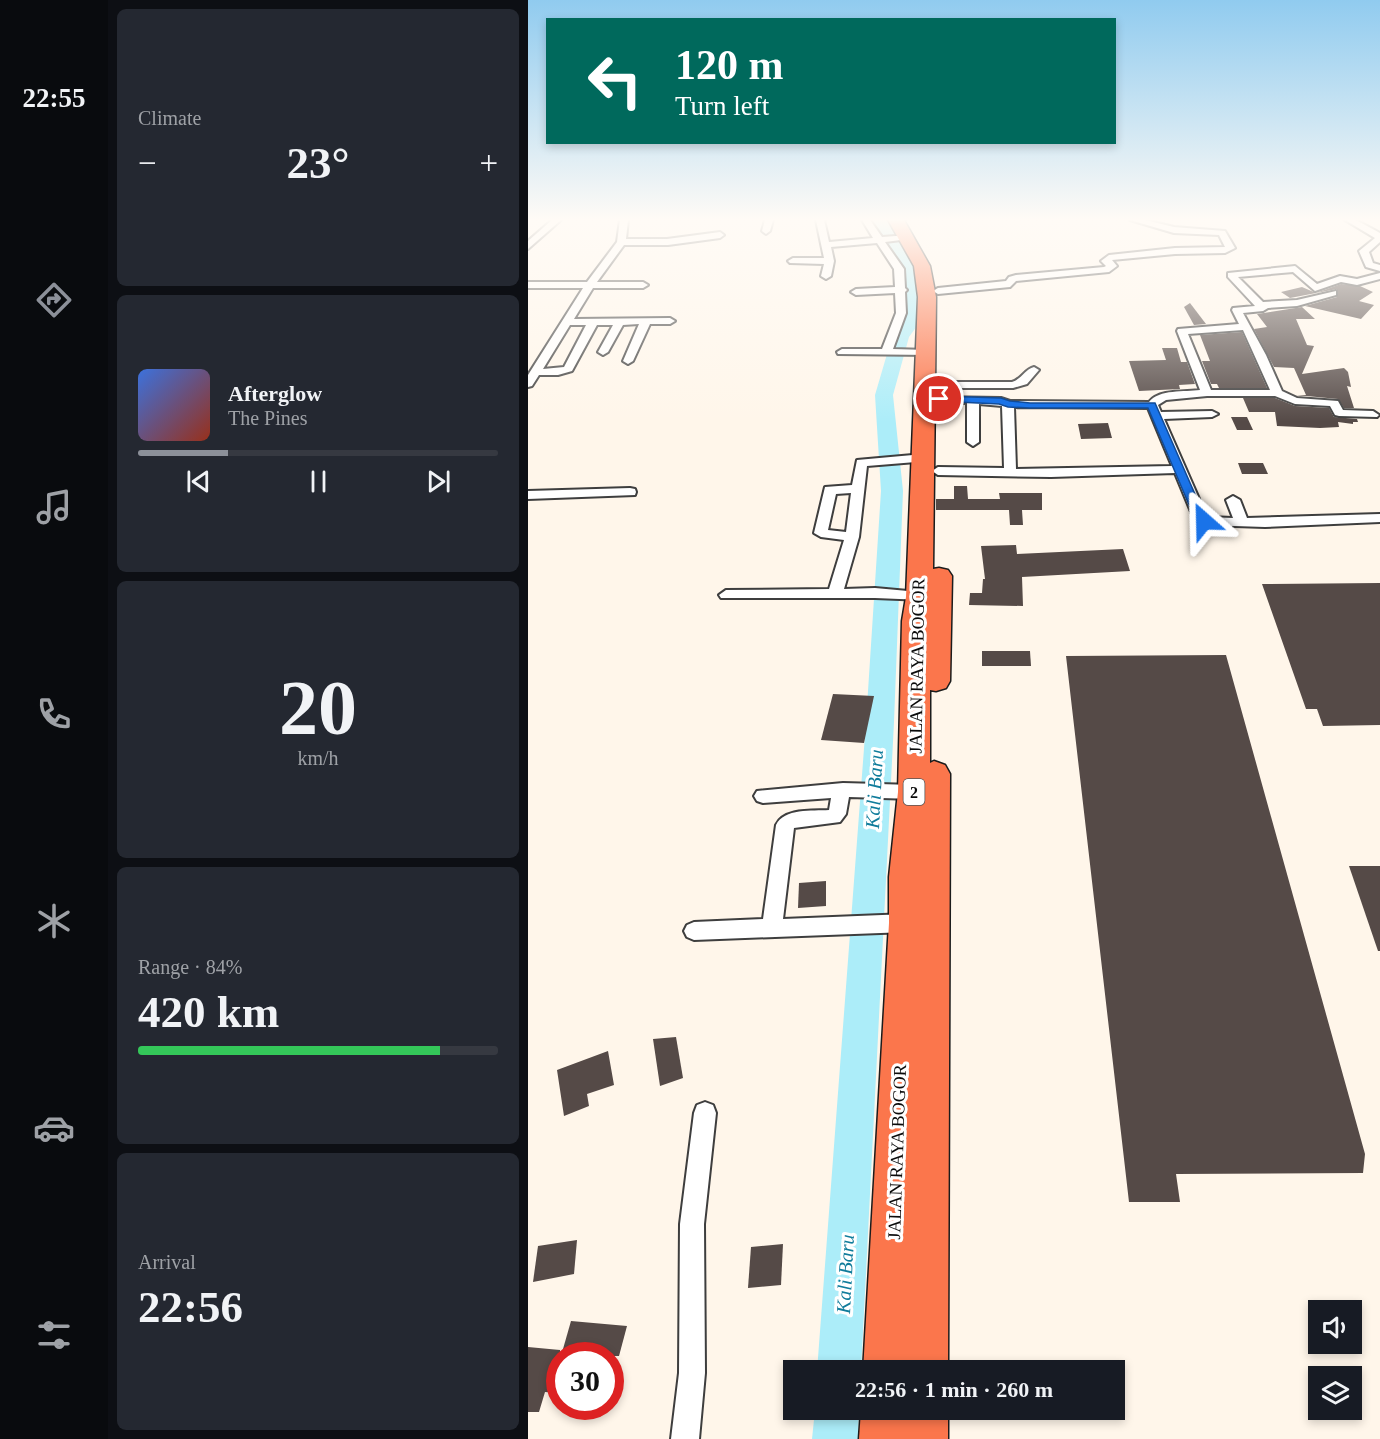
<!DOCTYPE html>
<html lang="en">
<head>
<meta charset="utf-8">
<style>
  :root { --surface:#171b24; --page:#242831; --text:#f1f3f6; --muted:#9ea1a6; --line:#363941; --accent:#8c9099 }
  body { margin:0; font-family:Georgia,serif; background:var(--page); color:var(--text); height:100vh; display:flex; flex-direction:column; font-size:22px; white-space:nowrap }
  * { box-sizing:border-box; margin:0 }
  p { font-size:20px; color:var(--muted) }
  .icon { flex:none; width:33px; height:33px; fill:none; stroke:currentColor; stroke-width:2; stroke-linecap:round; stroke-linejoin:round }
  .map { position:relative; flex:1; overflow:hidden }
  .side { display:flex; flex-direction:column; gap:9px; padding:9px; background:#0d0f14; width:420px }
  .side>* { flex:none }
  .top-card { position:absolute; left:18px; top:18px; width:570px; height:126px; border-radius:0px; box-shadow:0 3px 9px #0003; background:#00695c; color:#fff; overflow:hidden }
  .controls { position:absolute; left:780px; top:1300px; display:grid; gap:12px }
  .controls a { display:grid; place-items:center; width:54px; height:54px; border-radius:0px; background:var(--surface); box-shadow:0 3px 9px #0003; font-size:30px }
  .speed { position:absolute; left:18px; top:1342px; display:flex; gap:12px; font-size:30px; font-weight:700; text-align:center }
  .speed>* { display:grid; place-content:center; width:78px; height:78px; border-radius:50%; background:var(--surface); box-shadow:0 3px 9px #0003; line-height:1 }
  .speed .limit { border:9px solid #d22; background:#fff; color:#111 }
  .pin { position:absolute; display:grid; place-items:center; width:51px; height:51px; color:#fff; margin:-26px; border:3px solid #fff; border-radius:50%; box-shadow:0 2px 6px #0007 }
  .me { position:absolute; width:66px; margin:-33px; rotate:335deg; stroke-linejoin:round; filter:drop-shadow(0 0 4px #0008) }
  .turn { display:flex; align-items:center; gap:21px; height:126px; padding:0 30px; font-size:27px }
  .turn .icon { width:78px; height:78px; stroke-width:2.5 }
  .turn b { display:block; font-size:42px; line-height:51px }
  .big { font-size:45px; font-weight:600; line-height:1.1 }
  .side .card { flex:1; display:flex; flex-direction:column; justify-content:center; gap:9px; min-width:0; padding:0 21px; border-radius:9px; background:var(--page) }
  .side .dial { align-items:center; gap:0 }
  .dial b { font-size:78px; line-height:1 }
  .song { display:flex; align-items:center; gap:18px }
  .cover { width:72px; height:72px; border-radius:9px; background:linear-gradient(135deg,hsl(220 70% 55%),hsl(10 70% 35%)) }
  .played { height:6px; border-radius:3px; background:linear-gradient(90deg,var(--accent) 25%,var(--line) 25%) }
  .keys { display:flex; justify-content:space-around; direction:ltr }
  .heat { display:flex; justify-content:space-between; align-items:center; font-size:33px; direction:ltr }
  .charge { height:9px; border-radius:4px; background:linear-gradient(90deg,#34c759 84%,var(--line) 0) }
  .trip { position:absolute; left:255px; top:1360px; width:342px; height:60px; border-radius:0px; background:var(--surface); box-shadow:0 3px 9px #0003; font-weight:600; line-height:60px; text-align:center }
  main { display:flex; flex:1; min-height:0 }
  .tabs { display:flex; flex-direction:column; width:108px; justify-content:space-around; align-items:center; background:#090b0e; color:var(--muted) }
  .tabs .icon { width:42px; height:42px }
  .tabs .current { color:var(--accent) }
  .tabs b { font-size:27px; color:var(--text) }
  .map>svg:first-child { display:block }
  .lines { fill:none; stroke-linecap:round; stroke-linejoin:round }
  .river { fill:#acedf9; fill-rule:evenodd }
  .building { fill:#554a47 }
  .street-casing { stroke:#3e3e3e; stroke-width:4 }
  .highway-casing { stroke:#1c1c1c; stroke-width:3 }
  .street { fill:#fff; fill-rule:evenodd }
  .highway { fill:#fb764c; fill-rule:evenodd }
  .route { fill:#1a73e8; stroke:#114b97; stroke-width:1.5 }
  .labels { text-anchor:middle; stroke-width:6; stroke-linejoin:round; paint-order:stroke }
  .shield { fill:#fff; stroke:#545454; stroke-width:1.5 }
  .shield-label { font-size:16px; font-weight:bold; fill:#0b0b0b }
  .street-label { font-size:18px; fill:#0b0b0b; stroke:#fff }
  .water-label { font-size:20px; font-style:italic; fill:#107c9b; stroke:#fff }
</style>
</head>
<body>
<main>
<nav class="tabs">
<b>22:55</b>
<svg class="icon current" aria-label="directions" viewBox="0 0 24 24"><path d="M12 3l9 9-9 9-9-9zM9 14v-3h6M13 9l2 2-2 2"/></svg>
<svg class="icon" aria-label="music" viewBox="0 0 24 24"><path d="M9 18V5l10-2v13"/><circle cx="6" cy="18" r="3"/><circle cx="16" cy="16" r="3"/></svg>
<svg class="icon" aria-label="phone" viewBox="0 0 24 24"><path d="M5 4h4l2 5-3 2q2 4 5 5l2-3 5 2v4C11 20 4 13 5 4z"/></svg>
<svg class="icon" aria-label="climate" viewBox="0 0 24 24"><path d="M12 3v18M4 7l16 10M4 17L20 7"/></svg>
<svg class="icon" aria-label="car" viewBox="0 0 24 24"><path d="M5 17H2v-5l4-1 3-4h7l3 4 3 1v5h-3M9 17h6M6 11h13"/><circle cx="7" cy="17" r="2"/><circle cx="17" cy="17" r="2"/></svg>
<svg class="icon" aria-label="filters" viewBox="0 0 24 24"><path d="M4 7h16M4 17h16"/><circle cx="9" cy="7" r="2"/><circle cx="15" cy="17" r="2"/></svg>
</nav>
<section class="side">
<div class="card"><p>Climate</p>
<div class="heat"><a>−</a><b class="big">23°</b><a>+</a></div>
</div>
<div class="card">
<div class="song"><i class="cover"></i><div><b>Afterglow</b><p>The Pines</p></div></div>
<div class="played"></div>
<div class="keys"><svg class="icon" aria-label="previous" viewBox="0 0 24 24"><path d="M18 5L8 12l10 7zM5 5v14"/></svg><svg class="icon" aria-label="pause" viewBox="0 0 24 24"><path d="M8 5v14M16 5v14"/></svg><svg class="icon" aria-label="next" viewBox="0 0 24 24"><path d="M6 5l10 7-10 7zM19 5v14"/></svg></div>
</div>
<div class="card dial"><b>20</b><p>km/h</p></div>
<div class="card"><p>Range · 84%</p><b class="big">420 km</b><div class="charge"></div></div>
<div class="card"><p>Arrival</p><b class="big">22:56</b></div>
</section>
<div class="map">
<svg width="852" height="1439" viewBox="0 0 852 1439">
  <rect width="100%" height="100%" fill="#fff6ea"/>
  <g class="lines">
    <g class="river">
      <polygon points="344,220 358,220 390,275 393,301 389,326 381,337 365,395 375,491 366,722 333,1371 289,1371 338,722 353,491 347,395 364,337 373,326 377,301 374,275"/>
      <polygon points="287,1410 331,1410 330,1439 284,1439"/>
    </g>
  </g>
  <g class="building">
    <polygon points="813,284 832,286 845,292 831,301 846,305 833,319 777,306 809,297 809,289 762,298 753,292 774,287 788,293"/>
    <polygon points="662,303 678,324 666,325 656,307"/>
    <polygon points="774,307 787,319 768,319 779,345 786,346 774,374 816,368 820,372 823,387 819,386 826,408 816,408 810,399 768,395 778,395 766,368 746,367 726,329 739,327 729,314"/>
    <polygon points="714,332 739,388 691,388 689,384 683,384 674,361 682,361 672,335"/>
    <polygon points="634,348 649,348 653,362 659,362 667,384 651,385 652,389 611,391 601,361 638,360"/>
    <polygon points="715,398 747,398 767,406 801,408 806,417 829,419 830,422 825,422 825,424 810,422 811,427 792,428 749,426 747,412 721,412"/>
    <polygon points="703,417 719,417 725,430 709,430"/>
    <polygon points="580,423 584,438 553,439 550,424"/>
    <polygon points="710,463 735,463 740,474 714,474"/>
    <polygon points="426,486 439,486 440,499 472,499 471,493 514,493 514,510 494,510 495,525 482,525 481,510 408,510 408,499 426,499"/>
    <polygon points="488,545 489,554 595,549 602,571 494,577 495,606 441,605 442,593 454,593 455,579 457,579 453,546"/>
    <polygon points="852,583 852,725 795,726 789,709 778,709 734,584"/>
    <polygon points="454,651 502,651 503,666 454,666"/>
    <polygon points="698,655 837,1154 835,1173 648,1174 652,1202 601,1202 538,656"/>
    <polygon points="305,694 346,696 336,743 293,740"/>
    <polygon points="821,866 852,866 852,951 850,951"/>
    <polygon points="298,881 298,906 270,908 271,883"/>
    <polygon points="148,1037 155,1078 132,1086 125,1039"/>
    <polygon points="80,1051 86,1085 59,1094 61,1106 36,1116 29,1070"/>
    <polygon points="49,1240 46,1274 5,1282 10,1246"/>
    <polygon points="255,1244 253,1285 220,1288 223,1247"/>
    <polygon points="43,1321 99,1326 91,1356 33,1356"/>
    <polygon points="0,1347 32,1350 32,1393 17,1392 11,1412 0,1412"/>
  </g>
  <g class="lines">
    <g class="street-casing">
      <g id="street">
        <polygon points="24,220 33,220 0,249 0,241"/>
        <path d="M92,220H100L98,239H139L192,232L196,235L192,238L140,245H96L69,282H115L120,285L115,288H65L46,319L142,318L147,321L142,324H122L105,361L100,364L95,361L111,324L95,325L80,352L75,355L70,352L85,325H69L44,371L30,375H11L4,386L0,387V375L55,288H0V282H59L89,242ZM42,325H58L36,367L15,369Z"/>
        <polygon points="237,220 245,220 242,231 238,234 234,231"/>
        <polygon points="288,220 296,220 301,242 345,238 334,220 342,220 354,237 381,235 381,239 357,242 376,269 377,288 379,290 377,292 378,313 365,349 399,350 404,353 403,355 310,354 309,352 314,349 354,349 368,313 367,293 328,295 323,292 328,289 367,287 366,269 349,243 303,247 306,261 303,276 298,279 293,276 296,264 262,263 260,261 265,258 296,258"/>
        <polygon points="602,220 617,220 646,227 697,231 707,248 697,253 647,254 584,260 589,266 581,272 488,281 482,287 410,294 405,291 410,288 478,281 481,277 488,275 576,267 578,266 573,261 581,255 647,248 697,247 691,235 646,233"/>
        <polygon points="817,220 828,220 852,233 852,242 841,252 845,263 852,265 852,271 838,267 831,251 847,238"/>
        <path d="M767,266L789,284L812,276L829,279L852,273V279L829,285L813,282L787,291L765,272L710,277L735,302L769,300L808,291V295L769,306L740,308L735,311L715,313L738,355L754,391L769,398L810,401L815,410L845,411L851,415L849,417L811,416L807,415L802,406L767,404L747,396H679L638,400L630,405L633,412L684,411L690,414L684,417L636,419L679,517L705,518L698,500L705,496L712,500L719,518L852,514V522L737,527L676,525L666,519L647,473L523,477L410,475L404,471L410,467L476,468L474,406L451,404V442L445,446L439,442V403L411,402L405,399L407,397L473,398L482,401L621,402C631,389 657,392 672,390L649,331L650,329L711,324L704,310L705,308L727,306L700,277V273ZM715,330L742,390H683L660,334ZM486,407L620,408L644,466L488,469Z"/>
        <path d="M506,367L511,370L499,384L485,388H411L405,385L411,382H484C494,379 497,369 506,367Z"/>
        <path d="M396,454L400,455L402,458L400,461L339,466L331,537L316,589L347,588L391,592L396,594L398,597L396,600L347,598H193L191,595L198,590L301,589L316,540L293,537L286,533L297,487L324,485L329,460ZM323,493L318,532L300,530L308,494Z"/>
        <polygon points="102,488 107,489 108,492 107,495 0,499 0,491"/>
        <path d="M315,783L386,785L392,787L395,792L392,797L386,799L321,797L318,814L312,822L266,828L255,919L379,914L386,917L389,923L386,929L379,932L166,940L159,937L156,931L159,925L166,922L235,919L248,825C256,808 284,811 301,810L303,798L235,803L229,801L226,796L229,791Z"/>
        <polygon points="177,1102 185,1105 188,1113 176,1224 177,1373 171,1439 143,1439 151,1373 152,1224 166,1113 169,1105"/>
      </g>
    </g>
    <g class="highway-casing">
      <g id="highway">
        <polygon points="360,220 376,220 402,266 408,297 405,569 411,568 420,570 424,576 422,681 418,688 408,691 402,690 402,763 406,761 417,765 422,774 420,1371 335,1371 361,923 361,877 370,792 374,621 378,597 390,297 386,266"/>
        <polygon points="333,1410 420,1410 420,1439 331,1439"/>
      </g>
    </g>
    <use href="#street" class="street"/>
    <use href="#highway" class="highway"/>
  </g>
  <linearGradient id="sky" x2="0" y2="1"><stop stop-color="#90cbef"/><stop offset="0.52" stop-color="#fffbf6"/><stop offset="1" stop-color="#fffbf6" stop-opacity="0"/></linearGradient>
  <rect width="852" height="422" fill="url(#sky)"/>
  <polygon class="route" points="411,396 473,398 482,401 502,403 627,403 677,517 682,521 676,525 667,519 620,408 502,408 480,407 471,404 408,401 406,399"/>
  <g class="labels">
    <rect class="shield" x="375.5" y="779" width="21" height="26" rx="4.5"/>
    <g class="shield-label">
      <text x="386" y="798">2</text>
    </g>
    <g class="street-label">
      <text transform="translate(389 666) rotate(-89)" y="6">JALAN RAYA BOGOR</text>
      <text transform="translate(369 1152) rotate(-88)" y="6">JALAN RAYA BOGOR</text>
    </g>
    <g class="water-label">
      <text transform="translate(346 789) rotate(-87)" y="7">Kali Baru</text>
      <text transform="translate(317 1274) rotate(-87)" y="7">Kali Baru</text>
    </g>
  </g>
</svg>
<div class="controls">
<a><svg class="icon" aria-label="sound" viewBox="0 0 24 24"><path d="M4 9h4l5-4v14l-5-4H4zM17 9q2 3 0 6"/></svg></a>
<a><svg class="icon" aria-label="layers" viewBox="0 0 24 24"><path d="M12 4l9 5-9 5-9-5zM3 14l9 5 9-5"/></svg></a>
</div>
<div class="speed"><div class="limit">30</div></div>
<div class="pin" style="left:411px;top:399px;background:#d93025"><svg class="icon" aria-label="arrive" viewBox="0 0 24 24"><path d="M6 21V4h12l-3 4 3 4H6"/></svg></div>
<svg class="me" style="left:676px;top:521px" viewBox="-20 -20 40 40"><path d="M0-17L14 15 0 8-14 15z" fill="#1a73e8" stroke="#fff" stroke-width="4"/></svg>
<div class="trip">22:56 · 1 min · 260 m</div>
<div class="top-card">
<div class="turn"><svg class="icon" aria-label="left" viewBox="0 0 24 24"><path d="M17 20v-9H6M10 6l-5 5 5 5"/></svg><div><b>120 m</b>Turn left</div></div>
</div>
</div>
</main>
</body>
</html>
